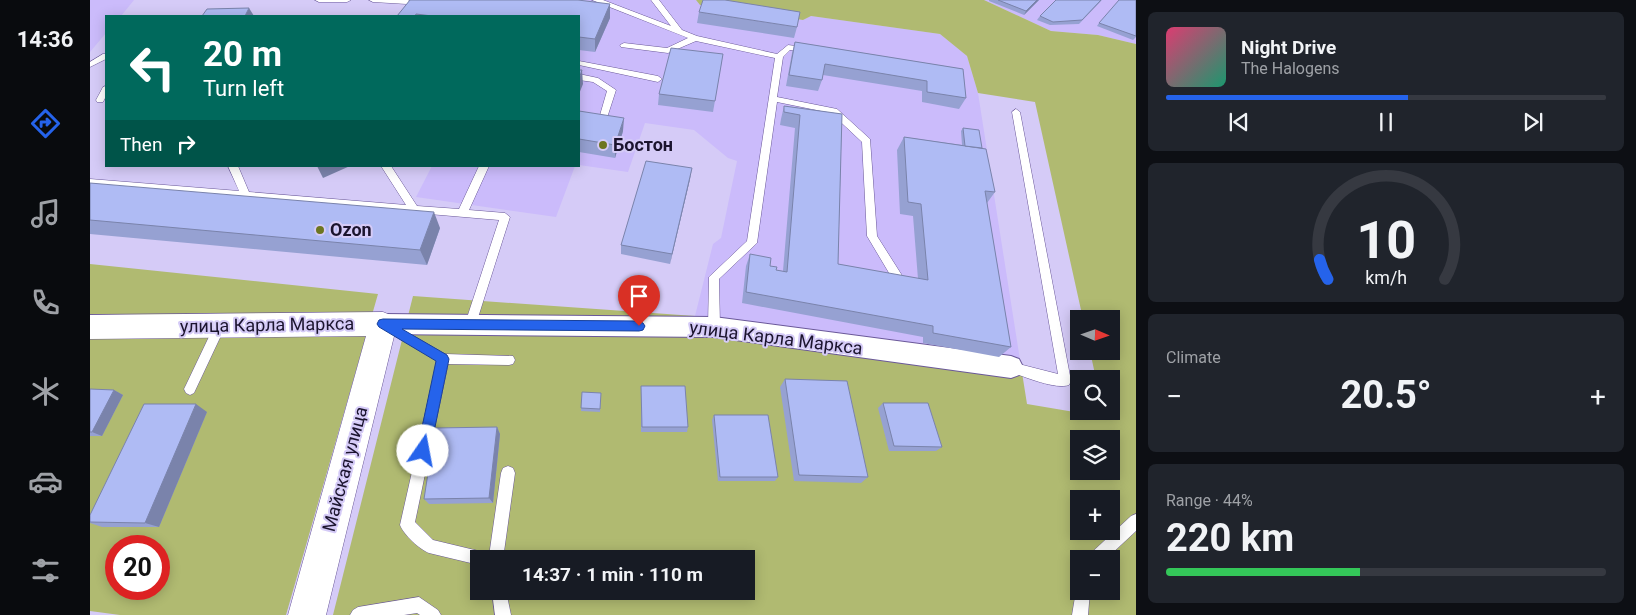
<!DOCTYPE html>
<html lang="en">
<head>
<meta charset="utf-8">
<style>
  :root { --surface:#171b24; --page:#20242c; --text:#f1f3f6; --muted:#9ea1a6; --line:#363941; --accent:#2563eb }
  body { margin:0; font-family:Roboto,sans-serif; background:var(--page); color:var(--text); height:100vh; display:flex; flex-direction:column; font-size:19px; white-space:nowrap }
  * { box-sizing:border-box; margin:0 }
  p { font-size:16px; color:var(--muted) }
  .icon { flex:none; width:28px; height:28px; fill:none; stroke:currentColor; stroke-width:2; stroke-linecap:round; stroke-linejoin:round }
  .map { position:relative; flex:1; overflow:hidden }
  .details { display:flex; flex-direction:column; gap:12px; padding:12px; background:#0d0f14; width:500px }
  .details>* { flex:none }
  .top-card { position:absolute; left:15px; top:15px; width:475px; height:152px; border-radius:0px; box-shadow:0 2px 12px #0003; background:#00695c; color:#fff; overflow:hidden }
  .needle { width:32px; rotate:92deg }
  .tools { position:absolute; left:980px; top:310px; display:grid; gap:10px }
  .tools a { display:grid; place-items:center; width:50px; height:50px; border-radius:0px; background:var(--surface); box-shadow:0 2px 12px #0003; font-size:25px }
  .speed { position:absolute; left:15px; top:535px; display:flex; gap:10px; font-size:25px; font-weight:700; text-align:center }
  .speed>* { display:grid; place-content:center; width:65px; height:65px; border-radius:50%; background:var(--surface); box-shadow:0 2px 12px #0003; line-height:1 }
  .speed .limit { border:8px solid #d22; background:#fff; color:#111 }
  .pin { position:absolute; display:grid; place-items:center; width:42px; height:42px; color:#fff; margin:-51px -21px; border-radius:50% 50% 50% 0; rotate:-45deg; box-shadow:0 0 5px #0007 }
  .pin .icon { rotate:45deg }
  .me { position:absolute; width:55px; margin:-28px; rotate:12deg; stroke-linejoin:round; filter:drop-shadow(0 0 4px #0008) }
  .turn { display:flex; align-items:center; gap:18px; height:105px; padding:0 15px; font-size:22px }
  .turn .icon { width:65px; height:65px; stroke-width:2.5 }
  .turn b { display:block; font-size:35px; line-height:42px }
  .then { display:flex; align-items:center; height:48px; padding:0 15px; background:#0003; gap:10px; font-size:19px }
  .big { font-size:38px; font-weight:700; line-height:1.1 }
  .details .card { flex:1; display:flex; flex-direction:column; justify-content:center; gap:8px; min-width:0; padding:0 18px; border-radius:8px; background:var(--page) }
  .details .dial { align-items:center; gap:0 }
  .dial svg { height:130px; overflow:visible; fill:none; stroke:var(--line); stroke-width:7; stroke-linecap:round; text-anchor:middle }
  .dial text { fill:var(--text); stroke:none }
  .song { display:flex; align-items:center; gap:15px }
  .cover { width:60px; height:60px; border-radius:8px; background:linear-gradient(135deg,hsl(340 70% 55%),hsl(160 70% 35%)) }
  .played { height:5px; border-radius:2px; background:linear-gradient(90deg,var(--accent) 55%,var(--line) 55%) }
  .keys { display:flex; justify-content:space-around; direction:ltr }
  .heat { display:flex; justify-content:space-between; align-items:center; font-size:28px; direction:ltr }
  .charge { height:8px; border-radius:4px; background:linear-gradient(90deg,#34c759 44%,var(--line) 0) }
  .trip { position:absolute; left:380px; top:550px; width:285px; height:50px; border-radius:0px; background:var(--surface); box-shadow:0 2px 12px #0003; font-weight:700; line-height:50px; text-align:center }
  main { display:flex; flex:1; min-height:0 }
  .dock { display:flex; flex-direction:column; width:90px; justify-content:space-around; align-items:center; background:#090b0e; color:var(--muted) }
  .dock .icon { width:35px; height:35px }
  .dock .current { color:var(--accent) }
  .dock b { font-size:22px; color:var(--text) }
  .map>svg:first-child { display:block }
  .built { fill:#cbbbfb }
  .green { fill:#b0ba71; fill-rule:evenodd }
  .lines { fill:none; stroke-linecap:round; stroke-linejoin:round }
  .service-casing { stroke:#6a5899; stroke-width:1 }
  .minor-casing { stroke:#6a5899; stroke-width:2 }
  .tertiary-casing { stroke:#6a5899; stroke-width:1 }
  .service { fill:#fff; fill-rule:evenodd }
  .minor { fill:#fff; fill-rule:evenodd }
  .tertiary { fill:#fff; fill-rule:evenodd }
  .wall { fill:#96a1d2 }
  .shaded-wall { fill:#7a83ab }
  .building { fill:#afbbf4; stroke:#7a83ab }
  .route { fill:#2563eb; stroke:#184099 }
  .poi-dot { fill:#6d7620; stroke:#d5cbf7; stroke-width:2 }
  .labels { text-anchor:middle; stroke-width:4; stroke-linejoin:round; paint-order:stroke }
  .poi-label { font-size:18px; font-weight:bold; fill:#1b142e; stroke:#d5cbf7; text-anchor:start }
  .street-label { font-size:18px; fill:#1b142e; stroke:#d5cbf7 }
</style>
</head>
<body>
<main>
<nav class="dock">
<b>14:36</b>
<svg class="icon current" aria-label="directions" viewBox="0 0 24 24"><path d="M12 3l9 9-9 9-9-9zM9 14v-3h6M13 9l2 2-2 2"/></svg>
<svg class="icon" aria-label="music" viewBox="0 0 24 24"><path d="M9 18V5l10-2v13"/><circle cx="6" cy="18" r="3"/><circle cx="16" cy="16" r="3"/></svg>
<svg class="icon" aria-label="phone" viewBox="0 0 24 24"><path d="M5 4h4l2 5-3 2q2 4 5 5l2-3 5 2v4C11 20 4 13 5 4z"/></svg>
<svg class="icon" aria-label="climate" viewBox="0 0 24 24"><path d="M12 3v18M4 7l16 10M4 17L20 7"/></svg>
<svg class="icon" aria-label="car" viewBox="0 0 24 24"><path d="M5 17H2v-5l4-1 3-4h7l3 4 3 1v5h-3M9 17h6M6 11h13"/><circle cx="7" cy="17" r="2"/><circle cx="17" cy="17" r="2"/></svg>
<svg class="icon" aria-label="filters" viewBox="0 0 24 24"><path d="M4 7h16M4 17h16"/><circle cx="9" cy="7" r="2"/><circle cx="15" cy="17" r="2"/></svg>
</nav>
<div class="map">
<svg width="1046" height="615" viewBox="0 0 1046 615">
  <rect width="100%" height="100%" fill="#d5cbf7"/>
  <g class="built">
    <polygon points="0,0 44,0 31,16 16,16 16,33 0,52"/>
    <polygon points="325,0 606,0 610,5 713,20 721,16 850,34 877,56 888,93 930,360 605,316 623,244 631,238 647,161 638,158 604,130 555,123 538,172 489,165 489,16 315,16"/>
    <polygon points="894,0 1046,0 1046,44 1008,35 961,31"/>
    <polygon points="342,166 485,166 466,217 326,197"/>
  </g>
  <g class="green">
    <path d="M606,0H894L961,31L1008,35L1046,44V615H243L323,296L605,316L930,360L937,404L1014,417L1013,411H1021V379H1006L1000,351H1021V319H993L945,102L888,93L877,56L850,34L721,16L713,20L610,5ZM989,439H1021V471H989ZM989,499H1021V531H989ZM389,559H656V591H389ZM989,559H1021V591H989Z"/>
    <path d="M0,264L288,294L196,615H30L0,611ZM26,546H69V589H26Z"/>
  </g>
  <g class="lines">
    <g class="service-casing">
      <g id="service">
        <polygon points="225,0 261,0 257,2 229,2"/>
        <polygon points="279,0 318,0 321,2 317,4 283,2"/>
        <polygon points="502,0 513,0 581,26 561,0 569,0 592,30 607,36 687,54 698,45 721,48 721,52 718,52 700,50 693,57 687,97 747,109 780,139 787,236 813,277 814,280 813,283 805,283 777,236 772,142 741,113 687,102 667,243 629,279 630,327 628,330 624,332 620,330 618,327 619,277 657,241 685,58 606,41 578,53 531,47 530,45 534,43 577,48 598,38"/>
        <polygon points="13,54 16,54 16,59 0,67 0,62"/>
        <polygon points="489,61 568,76 572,79 568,82 489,65"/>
        <polygon points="489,74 508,78 526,90 515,124 509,124 508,122 517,91 503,82 489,80"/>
        <path d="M16,86C17,92 16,97 13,102H7L6,100L13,87Z"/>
        <path d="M926,109L930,112L981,381L979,385C966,390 935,377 921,372L917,371L915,367L917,363L921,362L968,374L922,112Z"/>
        <polygon points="138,166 148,166 159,192 316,205 291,166 301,166 327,206 369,209 389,166 399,166 379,210 415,213 420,217 385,327 381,329 377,327 375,324 409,220 0,185 0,179 149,191"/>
        <polygon points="130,320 134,322 136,325 104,393 100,395 96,393 94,389 96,385 126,322"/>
        <path d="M299,322L355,354L423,356L425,360L423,364L419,365L358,364L325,522L343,540L393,552L399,556L411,473L413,468L418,466L423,468L425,473L413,559H389V565L339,553C329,549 314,535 310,525L347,361L295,330L293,327L295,324Z"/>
        <polygon points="1046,514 1046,531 1016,559 998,559 1000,554 1041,516"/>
        <polygon points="989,585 989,591 1000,591 998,615 982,615 986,591"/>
        <polygon points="402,591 416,591 421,615 405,615"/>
        <polygon points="329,597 348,610 351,615 330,615 327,613 314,615 260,615 263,610 268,607"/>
      </g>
    </g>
    <g class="minor-casing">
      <polygon id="minor" points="293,314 624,317 921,356 929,359 933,367 929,375 921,378 624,337 293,334 285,331 282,324 285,317"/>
    </g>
    <g class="tertiary-casing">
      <polygon id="tertiary" points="293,312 303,316 307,324 236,615 198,615 276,336 0,339 0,315"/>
    </g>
    <use href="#service" class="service"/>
    <use href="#minor" class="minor"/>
    <use href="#tertiary" class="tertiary"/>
  </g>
  <g class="wall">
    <polygon points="320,0 520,4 520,18 505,52 489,50 489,16 307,16"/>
    <polygon points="899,0 949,0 934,15 899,1"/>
    <polygon points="1012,0 989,24 960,25 947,20 950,16"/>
    <polygon points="1046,0 1046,37 1043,40 1007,26 1009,23"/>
    <polygon points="609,12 707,27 704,38 607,23"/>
    <polygon points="705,42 873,69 876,98 869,109 832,102 832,91 733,75 732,80 728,91 696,86 702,53"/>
    <polygon points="633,54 623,112 568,105 569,94"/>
    <polygon points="694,106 752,114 748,264 828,279 823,216 810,214 807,150 814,137 872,145 871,131 873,128 892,148 905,192 897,203 921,347 909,357 833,343 833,337 652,303 656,266 660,254 686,270 693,271 705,128 690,125 691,119"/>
    <polygon points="489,111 533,131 525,158 489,152"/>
    <polygon points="600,179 580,264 531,254 531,245"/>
    <polygon points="0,183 350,228 337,265 0,234"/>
    <polygon points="695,379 778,477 771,483 704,481 690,387"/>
    <polygon points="551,386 598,427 597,432 551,432"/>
    <polygon points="0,389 24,390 33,395 12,436 0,436"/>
    <polygon points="511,393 510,412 491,411 491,408"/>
    <polygon points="793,403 852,447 846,451 799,451 788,408"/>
    <polygon points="117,412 69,527 12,527 0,523 0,515"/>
    <polygon points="624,415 688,477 685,481 628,481 622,420"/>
    <polygon points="407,427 410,434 403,503 339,504 334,499"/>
  </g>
  <g class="shaded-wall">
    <polygon points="947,0 949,0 934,15 936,11"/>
    <polygon points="520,4 520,18 505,52 505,39"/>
    <polygon points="159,8 164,16 155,16"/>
    <polygon points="492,70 493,84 489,94 489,79"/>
    <polygon points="534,118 533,131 525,158 525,145"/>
    <polygon points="227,166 260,166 233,178"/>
    <polygon points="602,168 600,179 580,264 582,254"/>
    <polygon points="344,212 350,228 337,265 330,250"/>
    <polygon points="24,390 33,395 12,436 2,432"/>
    <polygon points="106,404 117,412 69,527 55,523"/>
    <polygon points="407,427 410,434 403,503 399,498"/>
  </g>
  <g class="building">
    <polygon points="320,0 488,0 520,4 505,39 489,37 489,16 342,16 326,14 325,16 307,16"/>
    <polygon points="613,0 635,0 710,12 707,27 609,12"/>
    <polygon points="908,0 947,0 936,11"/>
    <polygon points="966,0 1011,0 992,20 963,22 950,16"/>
    <polygon points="1029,0 1046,0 1046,36 1009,23"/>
    <polygon points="159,8 155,16 112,16 117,9"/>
    <polygon points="705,42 873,69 876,98 837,92 837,81 735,64 732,80 699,75"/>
    <polygon points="581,48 633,54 625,101 569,94"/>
    <polygon points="489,70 492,70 489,79"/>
    <polygon points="694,106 752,114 748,264 838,280 831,204 818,202 814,137 896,149 905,192 895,191 921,347 843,333 843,326 656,292 660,254 681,258 680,266 687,267 686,270 697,272 710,115 694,112"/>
    <polygon points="489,111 534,118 525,145 489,139"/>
    <polygon points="873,128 889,130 892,148 875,146"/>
    <polygon points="556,161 602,168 582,254 531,245"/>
    <polygon points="0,183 344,212 330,250 0,220"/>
    <polygon points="695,379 757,381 778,477 709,475"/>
    <polygon points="551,386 595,386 598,427 552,427"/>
    <polygon points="0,389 24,390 2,432 0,432"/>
    <polygon points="492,392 511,393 510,409 491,408"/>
    <polygon points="793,403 838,403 852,447 804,446"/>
    <polygon points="54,404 106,404 55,523 0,522 0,515"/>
    <polygon points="624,415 678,415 688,477 630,477"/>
    <polygon points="407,427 399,498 334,499 345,428"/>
  </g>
  <polygon class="route" points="293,319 549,321 553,323 555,326 553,330 549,331 312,329 357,355 359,359 340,451 338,456 333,458 328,456 327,451 346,361 289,327 287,324 289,320"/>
  <g class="poi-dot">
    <circle cx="513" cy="145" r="5"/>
    <circle cx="230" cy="230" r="5"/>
  </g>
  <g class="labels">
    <g class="poi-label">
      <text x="523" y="151">Бостон</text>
      <text x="240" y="236">Ozon</text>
    </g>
    <g class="street-label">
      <text transform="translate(177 325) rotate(-1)" y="6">улица Карла Маркса</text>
      <text transform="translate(686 338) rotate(7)" y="6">улица Карла Маркса</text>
      <text transform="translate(255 469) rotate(-75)" y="6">Майская улица</text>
    </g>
  </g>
</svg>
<div class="tools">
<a><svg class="needle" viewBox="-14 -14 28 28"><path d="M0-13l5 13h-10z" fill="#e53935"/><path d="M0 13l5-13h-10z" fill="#9ea1a6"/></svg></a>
<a><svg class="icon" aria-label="search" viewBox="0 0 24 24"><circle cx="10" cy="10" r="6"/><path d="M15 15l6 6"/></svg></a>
<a><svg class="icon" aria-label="layers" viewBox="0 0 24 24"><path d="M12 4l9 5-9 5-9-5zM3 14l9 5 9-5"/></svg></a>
<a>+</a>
<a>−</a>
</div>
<div class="speed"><div class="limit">20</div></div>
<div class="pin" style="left:549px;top:326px;background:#d93025"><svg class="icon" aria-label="arrive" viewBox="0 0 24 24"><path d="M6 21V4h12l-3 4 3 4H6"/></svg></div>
<svg class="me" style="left:333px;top:451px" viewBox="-20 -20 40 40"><circle r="19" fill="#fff"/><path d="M0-13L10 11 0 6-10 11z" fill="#2563eb"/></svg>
<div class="trip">14:37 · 1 min · 110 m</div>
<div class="top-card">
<div class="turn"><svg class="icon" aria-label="left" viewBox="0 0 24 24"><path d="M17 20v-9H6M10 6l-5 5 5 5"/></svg><div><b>20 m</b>Turn left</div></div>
<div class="then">Then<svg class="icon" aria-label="right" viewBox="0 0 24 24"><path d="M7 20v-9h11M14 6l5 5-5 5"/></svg></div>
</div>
</div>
<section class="details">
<div class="card">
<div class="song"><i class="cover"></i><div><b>Night Drive</b><p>The Halogens</p></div></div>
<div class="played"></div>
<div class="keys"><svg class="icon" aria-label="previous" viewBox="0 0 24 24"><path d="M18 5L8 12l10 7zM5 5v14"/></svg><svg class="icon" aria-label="pause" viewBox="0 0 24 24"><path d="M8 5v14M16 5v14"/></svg><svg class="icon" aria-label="next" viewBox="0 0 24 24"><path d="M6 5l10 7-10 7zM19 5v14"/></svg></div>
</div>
<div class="card dial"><svg viewBox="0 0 100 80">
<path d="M14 69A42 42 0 1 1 86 69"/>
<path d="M14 69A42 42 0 0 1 9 57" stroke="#2563eb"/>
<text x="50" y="56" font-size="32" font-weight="700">10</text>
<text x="50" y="72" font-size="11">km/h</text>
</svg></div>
<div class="card"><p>Climate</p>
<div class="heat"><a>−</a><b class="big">20.5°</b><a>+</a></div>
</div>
<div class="card"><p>Range · 44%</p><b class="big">220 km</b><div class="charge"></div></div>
</section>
</main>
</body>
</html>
